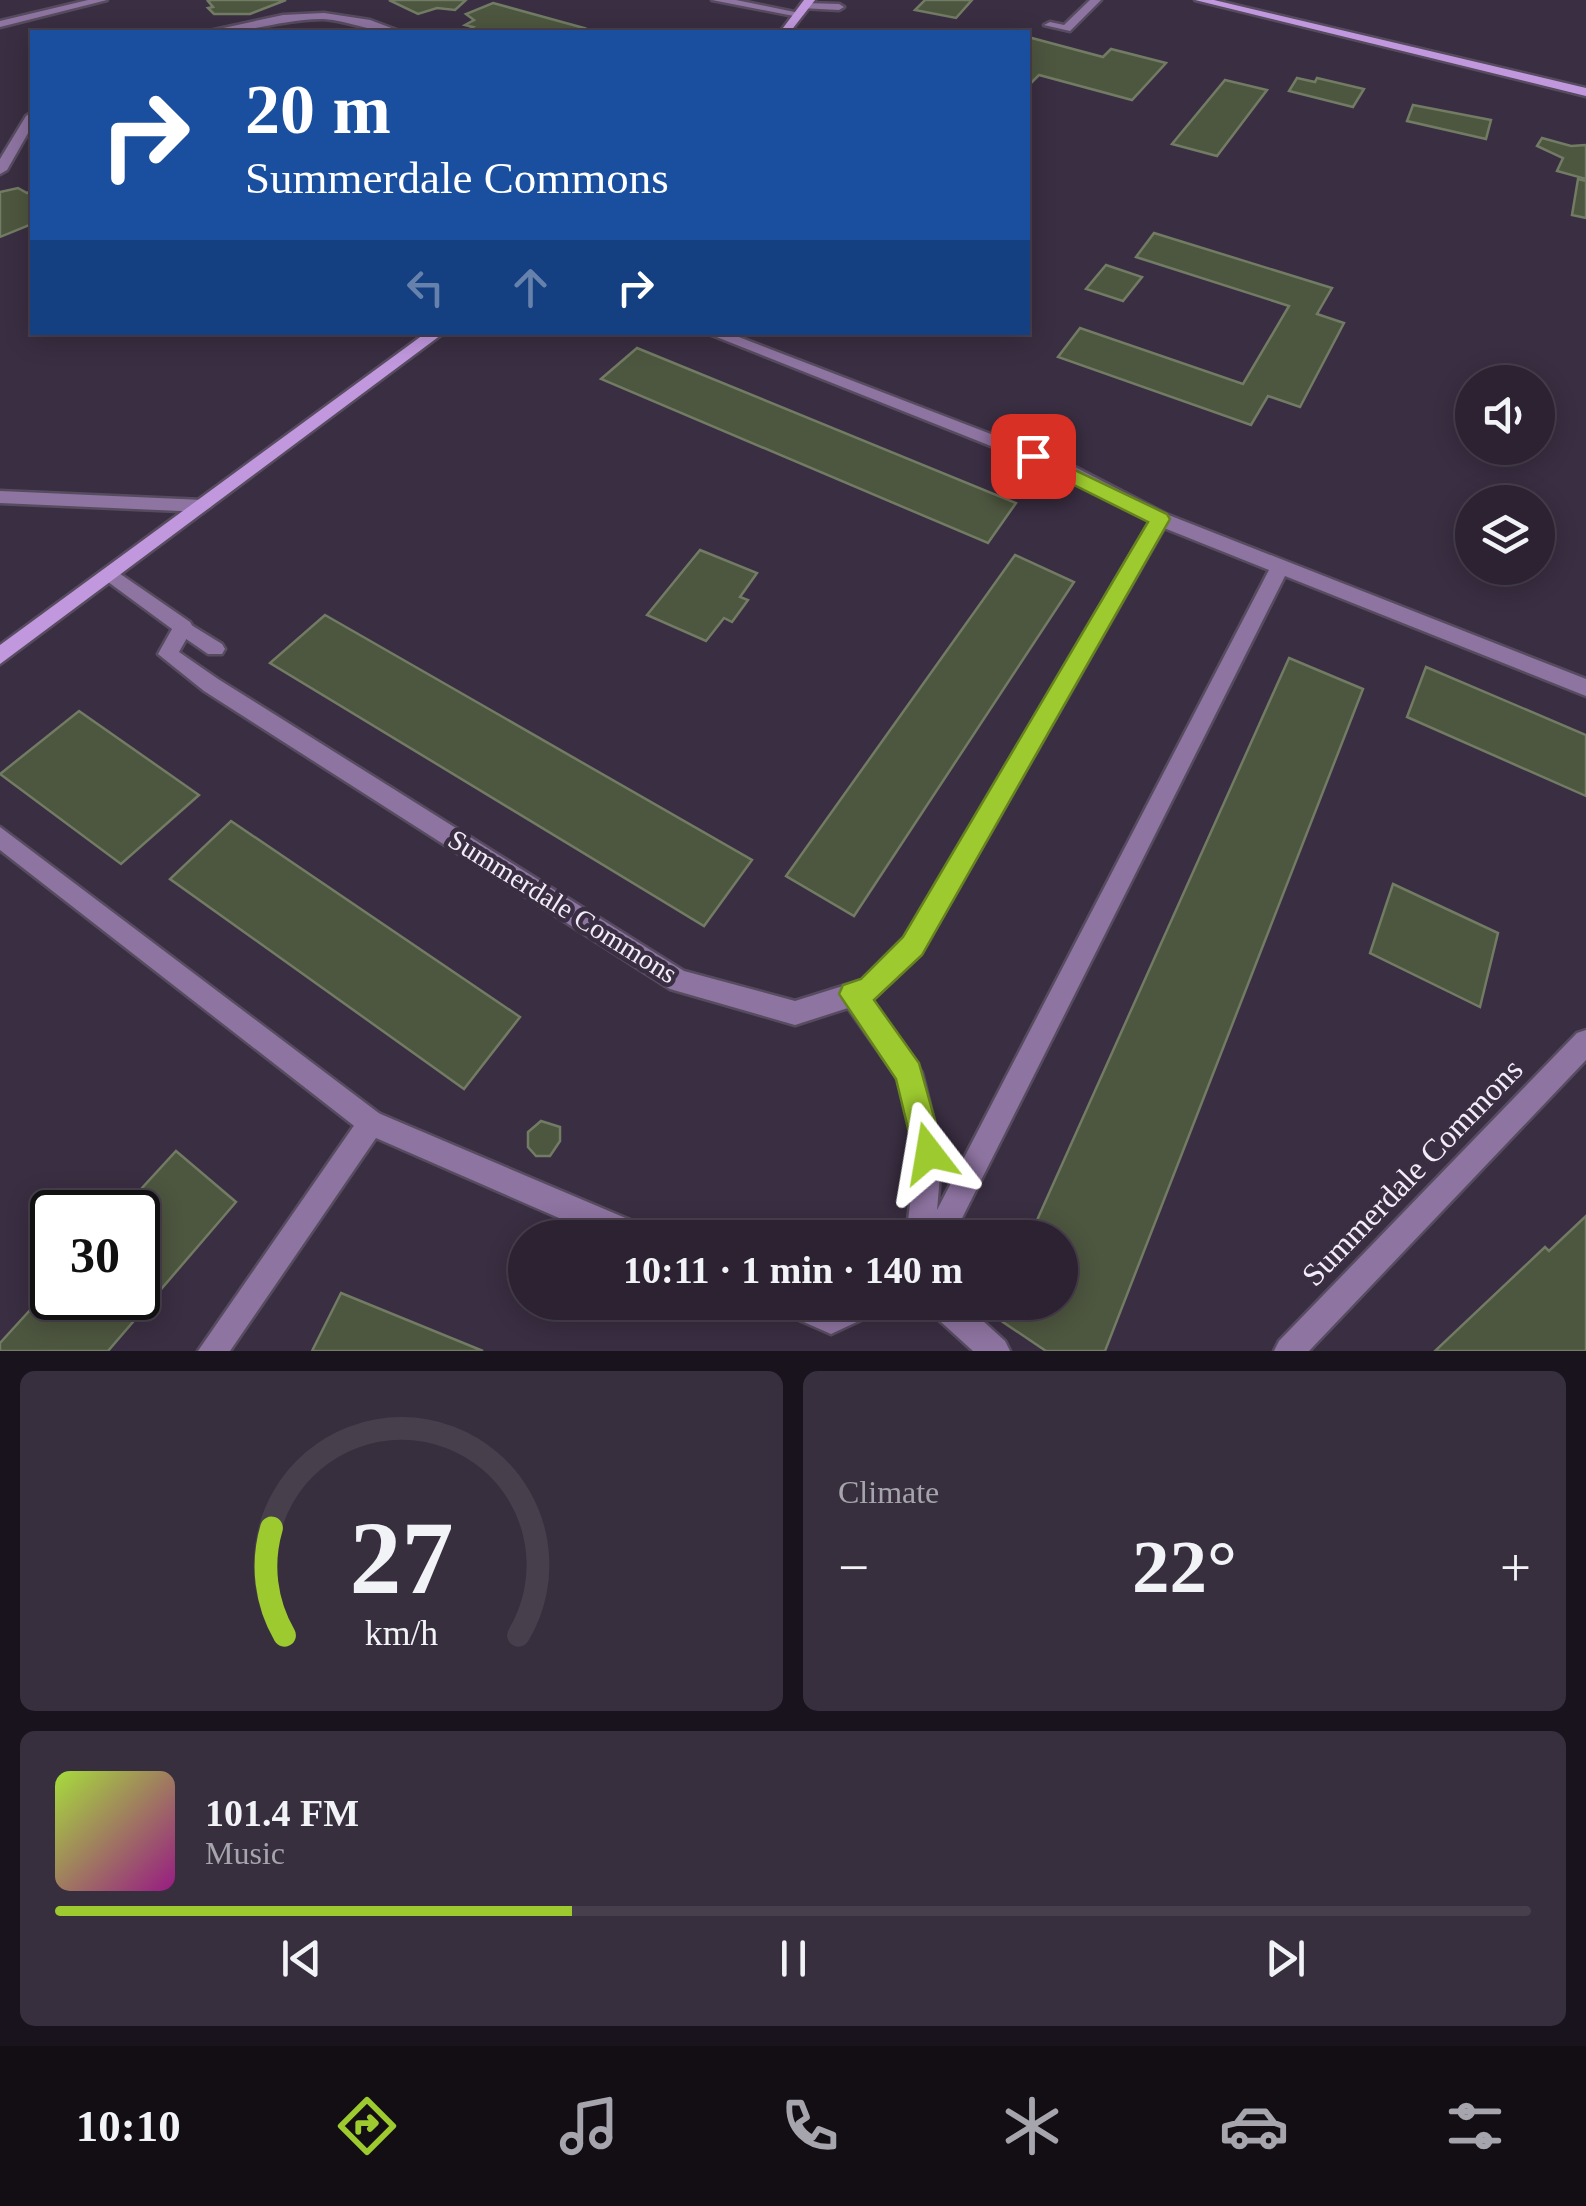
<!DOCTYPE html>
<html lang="en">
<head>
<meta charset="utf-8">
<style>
  :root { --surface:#2c2232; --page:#382f3e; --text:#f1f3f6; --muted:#a6a4ac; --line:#483f4d; --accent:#9dca2f }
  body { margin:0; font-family:Georgia,serif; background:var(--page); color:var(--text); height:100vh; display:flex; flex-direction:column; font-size:38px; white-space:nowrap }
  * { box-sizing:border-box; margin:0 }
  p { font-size:32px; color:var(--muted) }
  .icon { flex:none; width:55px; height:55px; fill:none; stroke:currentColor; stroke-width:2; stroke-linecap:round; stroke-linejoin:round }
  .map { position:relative; height:1351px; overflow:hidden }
  .sheet { display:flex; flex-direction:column; gap:20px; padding:20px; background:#18131c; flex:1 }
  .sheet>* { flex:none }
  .guide { position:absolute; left:30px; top:30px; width:1000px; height:305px; border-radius:0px; box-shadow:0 5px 25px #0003,0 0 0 2px var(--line); background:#1a4fa0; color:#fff; overflow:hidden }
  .fabs { position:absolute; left:1455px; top:365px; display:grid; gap:20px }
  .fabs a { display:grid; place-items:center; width:100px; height:100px; border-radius:50%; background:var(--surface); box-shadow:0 5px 25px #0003,0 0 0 2px var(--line); font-size:50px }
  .speed { position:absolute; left:30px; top:1190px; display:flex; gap:20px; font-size:50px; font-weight:700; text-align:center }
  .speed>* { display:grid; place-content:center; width:130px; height:130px; border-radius:50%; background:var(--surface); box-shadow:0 5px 25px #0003,0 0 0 2px var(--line); line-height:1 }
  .speed .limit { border:5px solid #111; border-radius:15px; background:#fff; color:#111 }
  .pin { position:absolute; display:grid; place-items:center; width:85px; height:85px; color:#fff; margin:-42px; border-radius:20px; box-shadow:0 5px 15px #0006 }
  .me { position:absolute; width:110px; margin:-55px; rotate:346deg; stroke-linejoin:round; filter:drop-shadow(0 0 8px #0008) }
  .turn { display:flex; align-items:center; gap:35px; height:210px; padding:0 50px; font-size:45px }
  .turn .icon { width:130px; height:130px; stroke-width:2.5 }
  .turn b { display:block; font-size:70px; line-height:85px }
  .lanes { display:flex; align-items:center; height:95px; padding:0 50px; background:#0003; justify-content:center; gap:50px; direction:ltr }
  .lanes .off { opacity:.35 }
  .big { font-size:75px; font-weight:700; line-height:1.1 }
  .sheet .widget { flex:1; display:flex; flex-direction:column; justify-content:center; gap:15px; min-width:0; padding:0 35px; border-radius:15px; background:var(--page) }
  .sheet .dial { align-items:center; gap:0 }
  .dial svg { height:260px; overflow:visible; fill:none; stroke:var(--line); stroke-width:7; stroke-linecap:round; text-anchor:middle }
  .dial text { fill:var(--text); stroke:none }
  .song { display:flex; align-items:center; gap:30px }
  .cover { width:120px; height:120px; border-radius:15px; background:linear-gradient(135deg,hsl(80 70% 55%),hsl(310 70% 35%)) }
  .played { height:10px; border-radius:5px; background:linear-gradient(90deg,var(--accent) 35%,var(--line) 35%) }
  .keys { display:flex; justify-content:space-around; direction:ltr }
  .heat { display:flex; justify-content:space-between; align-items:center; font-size:55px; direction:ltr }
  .sheet .tiles { flex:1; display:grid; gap:20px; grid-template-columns:1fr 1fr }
  .widget:last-child { grid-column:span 2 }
  .trip { position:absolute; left:508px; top:1220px; width:570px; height:100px; border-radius:50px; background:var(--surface); box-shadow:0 5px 25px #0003,0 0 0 2px var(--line); font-weight:700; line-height:100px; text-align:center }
  .dock { display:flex; height:160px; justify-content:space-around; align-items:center; background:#120e14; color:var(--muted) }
  .dock .icon { width:70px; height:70px }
  .dock .on { color:var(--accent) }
  .dock b { font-size:45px; color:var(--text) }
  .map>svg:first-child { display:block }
  .building { fill:#4d563f; stroke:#727b63; stroke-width:2.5 }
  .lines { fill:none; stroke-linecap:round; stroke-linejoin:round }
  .lane-casing { stroke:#574c5f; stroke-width:5 }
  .street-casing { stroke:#574c5f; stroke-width:5 }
  .secondary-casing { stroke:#574c5f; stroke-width:5 }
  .lane { fill:#8e74a1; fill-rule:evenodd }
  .street { fill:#8e74a1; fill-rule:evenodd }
  .secondary { fill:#c198de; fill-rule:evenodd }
  .route { fill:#9dca2f; stroke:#66831f; stroke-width:2.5 }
  .labels { text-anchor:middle; stroke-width:9; stroke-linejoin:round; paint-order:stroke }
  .street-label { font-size:28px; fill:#f2ebf8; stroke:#3a2e42 }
  .near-street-label { font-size:32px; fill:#f2ebf8; stroke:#3a2e42 }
</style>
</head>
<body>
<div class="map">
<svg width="1586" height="1351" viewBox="0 0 1586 1351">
  <rect width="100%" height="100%" fill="#3a2e42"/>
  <g class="building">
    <polygon points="286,0 250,14 214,14 208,8 213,7 208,1 211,0"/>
    <polygon points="389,0 466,0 455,10 437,8 418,14"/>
    <polygon points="925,0 972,0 956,18 915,10"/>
    <polygon points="493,3 584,28 581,30 588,32 468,30 473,27 465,25 474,20 466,14"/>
    <polygon points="1028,37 1103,57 1111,49 1166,63 1132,100 1039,75 1028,86"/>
    <polygon points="1297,78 1315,82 1317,78 1364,89 1353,107 1289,91"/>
    <polygon points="1225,80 1267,90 1217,156 1172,144"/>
    <polygon points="1413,105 1491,120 1486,139 1407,121"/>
    <polygon points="1542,138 1571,146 1586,145 1586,179 1557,171 1563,158 1537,146"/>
    <polygon points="1578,179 1586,181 1586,218 1572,215"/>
    <polygon points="18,188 27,193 32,190 32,224 0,237 0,192"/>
    <polygon points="1154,233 1332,288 1317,314 1344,323 1300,407 1268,396 1251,425 1058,357 1080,328 1243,384 1289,306 1136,257"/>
    <polygon points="1106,265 1142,277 1123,301 1086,289"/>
    <polygon points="637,348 1016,503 988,543 601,379"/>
    <polygon points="700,550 757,573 740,597 748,600 732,622 724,618 706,641 647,615"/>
    <polygon points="1015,555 1074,582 854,916 786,876"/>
    <polygon points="325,615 752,860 704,926 270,663"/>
    <polygon points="1289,658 1363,689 1105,1351 1046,1351 994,1316 1000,1302 1060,1302 1060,1238 1029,1238"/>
    <polygon points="1426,667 1586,735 1586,796 1407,717"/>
    <polygon points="79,711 199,795 121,864 0,774"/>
    <polygon points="231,821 520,1017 464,1089 170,879"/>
    <polygon points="1393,884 1498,933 1480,1007 1370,953"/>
    <polygon points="541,1121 560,1127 560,1141 550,1156 536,1156 528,1147 528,1132"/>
    <polygon points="176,1151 236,1202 108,1351 0,1351 0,1343 52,1286 52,1298 138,1298 138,1212 120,1212"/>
    <polygon points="1586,1216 1586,1351 1435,1351 1545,1247 1549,1251"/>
    <polygon points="341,1293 483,1351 312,1351"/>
  </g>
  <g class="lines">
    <g class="lane-casing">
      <g id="lane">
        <polygon points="88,0 107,0 0,27 0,21"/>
        <polygon points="712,0 736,0 804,14 799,17"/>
        <polygon points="1090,0 1101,0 1070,31 1044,25 1050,22 1064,25"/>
        <polygon points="805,3 839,4 844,7 839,10 801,8 801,4"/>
        <polygon points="183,620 222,644 225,649 222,654 208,654 176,632 173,627"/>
        <polygon points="0,827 380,1114 384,1123 380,1132 371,1136 362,1132 0,850"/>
      </g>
    </g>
    <g class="street-casing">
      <g id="street">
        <path d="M324,13L370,20L402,32C376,34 350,21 324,19C284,18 245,35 205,32L283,15Z"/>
        <polygon points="32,112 32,126 7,170 0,174 0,159 26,116"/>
        <path d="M704,332H726L1071,465L1166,514L1586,679V696L1285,576L952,1238H906L916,1153L898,1079L848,1008L795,1025L670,989L204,691L158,654L172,629L100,576L102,571H116L190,622L193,627L179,652L218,679L684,971L795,1001L862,980L905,938L1150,521L1059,473ZM1164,528L1269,570L937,1210L942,1153L922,1073L872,1000L921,954Z"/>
        <polygon points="0,491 203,500 212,506 203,512 0,503"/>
        <polygon points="1586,1030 1586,1060 1309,1351 1274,1351 1279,1341 1577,1033"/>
        <polygon points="371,1110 649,1228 653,1238 605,1238 376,1138 230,1351 198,1351 362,1114"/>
        <polygon points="777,1302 831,1305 882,1302 878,1312 831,1334 781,1312"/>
        <polygon points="926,1302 962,1302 1005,1341 1010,1351 973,1351 930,1312"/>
      </g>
    </g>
    <g class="secondary-casing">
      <g id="secondary">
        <polygon points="804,0 815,0 790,32 780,32"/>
        <polygon points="1195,0 1214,0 1586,88 1586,96"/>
        <polygon points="427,332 445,332 0,664 0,645"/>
      </g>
    </g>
    <use href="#lane" class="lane"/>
    <use href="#street" class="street"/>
    <use href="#secondary" class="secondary"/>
  </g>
  <polygon class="route" points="1033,450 1167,514 1170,519 922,955 874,1000 919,1063 944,1153 939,1163 929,1168 918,1163 914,1153 896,1079 839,994 843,985 861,979 903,937 1148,522 1026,461 1026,452"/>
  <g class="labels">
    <g class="street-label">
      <text transform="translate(563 906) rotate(32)" y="10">Summerdale Commons</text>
    </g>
    <g class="near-street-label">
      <text transform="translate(1412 1172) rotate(-46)" y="11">Summerdale Commons</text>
    </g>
  </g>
</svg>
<div class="fabs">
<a><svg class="icon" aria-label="sound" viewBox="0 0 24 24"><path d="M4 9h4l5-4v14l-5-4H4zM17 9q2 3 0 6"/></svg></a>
<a><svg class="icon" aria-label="layers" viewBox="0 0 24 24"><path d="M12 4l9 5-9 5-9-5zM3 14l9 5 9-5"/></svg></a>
</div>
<div class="speed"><div class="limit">30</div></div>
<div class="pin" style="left:1033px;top:456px;background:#d93025"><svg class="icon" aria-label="arrive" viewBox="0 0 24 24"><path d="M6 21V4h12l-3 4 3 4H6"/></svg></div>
<svg class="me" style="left:929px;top:1153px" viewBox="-20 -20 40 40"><path d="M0-17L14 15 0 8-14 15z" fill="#9dca2f" stroke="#fff" stroke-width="4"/></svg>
<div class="trip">10:11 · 1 min · 140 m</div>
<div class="guide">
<div class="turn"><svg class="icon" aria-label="right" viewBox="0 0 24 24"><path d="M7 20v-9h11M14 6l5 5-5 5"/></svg><div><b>20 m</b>Summerdale Commons</div></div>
<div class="lanes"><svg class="icon off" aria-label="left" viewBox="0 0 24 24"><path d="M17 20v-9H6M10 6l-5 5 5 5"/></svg><svg class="icon off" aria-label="ahead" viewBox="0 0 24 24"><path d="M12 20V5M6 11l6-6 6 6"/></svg><svg class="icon" aria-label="right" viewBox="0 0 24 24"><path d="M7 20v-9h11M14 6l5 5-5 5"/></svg></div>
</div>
</div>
<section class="sheet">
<div class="tiles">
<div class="widget dial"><svg viewBox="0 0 100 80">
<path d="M14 69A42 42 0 1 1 86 69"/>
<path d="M14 69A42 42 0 0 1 10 36" stroke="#9dca2f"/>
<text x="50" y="56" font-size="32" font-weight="700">27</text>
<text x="50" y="72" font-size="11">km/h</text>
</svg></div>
<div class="widget"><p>Climate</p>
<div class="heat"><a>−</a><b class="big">22°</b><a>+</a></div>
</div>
<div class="widget">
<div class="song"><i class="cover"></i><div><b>101.4 FM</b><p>Music</p></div></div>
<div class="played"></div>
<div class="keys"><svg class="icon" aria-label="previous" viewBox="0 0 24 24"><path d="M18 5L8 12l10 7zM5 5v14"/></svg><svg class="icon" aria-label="pause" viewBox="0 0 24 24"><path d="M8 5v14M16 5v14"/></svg><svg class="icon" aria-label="next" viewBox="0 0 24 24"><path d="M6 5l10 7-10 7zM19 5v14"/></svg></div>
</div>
</div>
</section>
<nav class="dock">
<b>10:10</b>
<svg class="icon on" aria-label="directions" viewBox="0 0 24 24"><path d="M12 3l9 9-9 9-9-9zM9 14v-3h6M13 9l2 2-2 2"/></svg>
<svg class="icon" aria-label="music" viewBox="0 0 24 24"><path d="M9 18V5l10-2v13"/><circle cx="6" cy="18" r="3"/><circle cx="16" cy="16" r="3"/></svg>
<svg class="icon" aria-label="phone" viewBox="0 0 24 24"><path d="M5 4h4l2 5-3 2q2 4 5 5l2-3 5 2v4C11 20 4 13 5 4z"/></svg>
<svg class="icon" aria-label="climate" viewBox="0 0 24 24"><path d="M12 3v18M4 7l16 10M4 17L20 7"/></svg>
<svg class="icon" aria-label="car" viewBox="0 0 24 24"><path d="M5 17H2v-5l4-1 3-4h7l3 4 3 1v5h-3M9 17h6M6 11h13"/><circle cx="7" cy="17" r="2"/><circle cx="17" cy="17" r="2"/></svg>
<svg class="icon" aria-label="filters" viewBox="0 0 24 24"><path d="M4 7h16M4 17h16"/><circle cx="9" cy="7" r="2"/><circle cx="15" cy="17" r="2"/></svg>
</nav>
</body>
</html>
